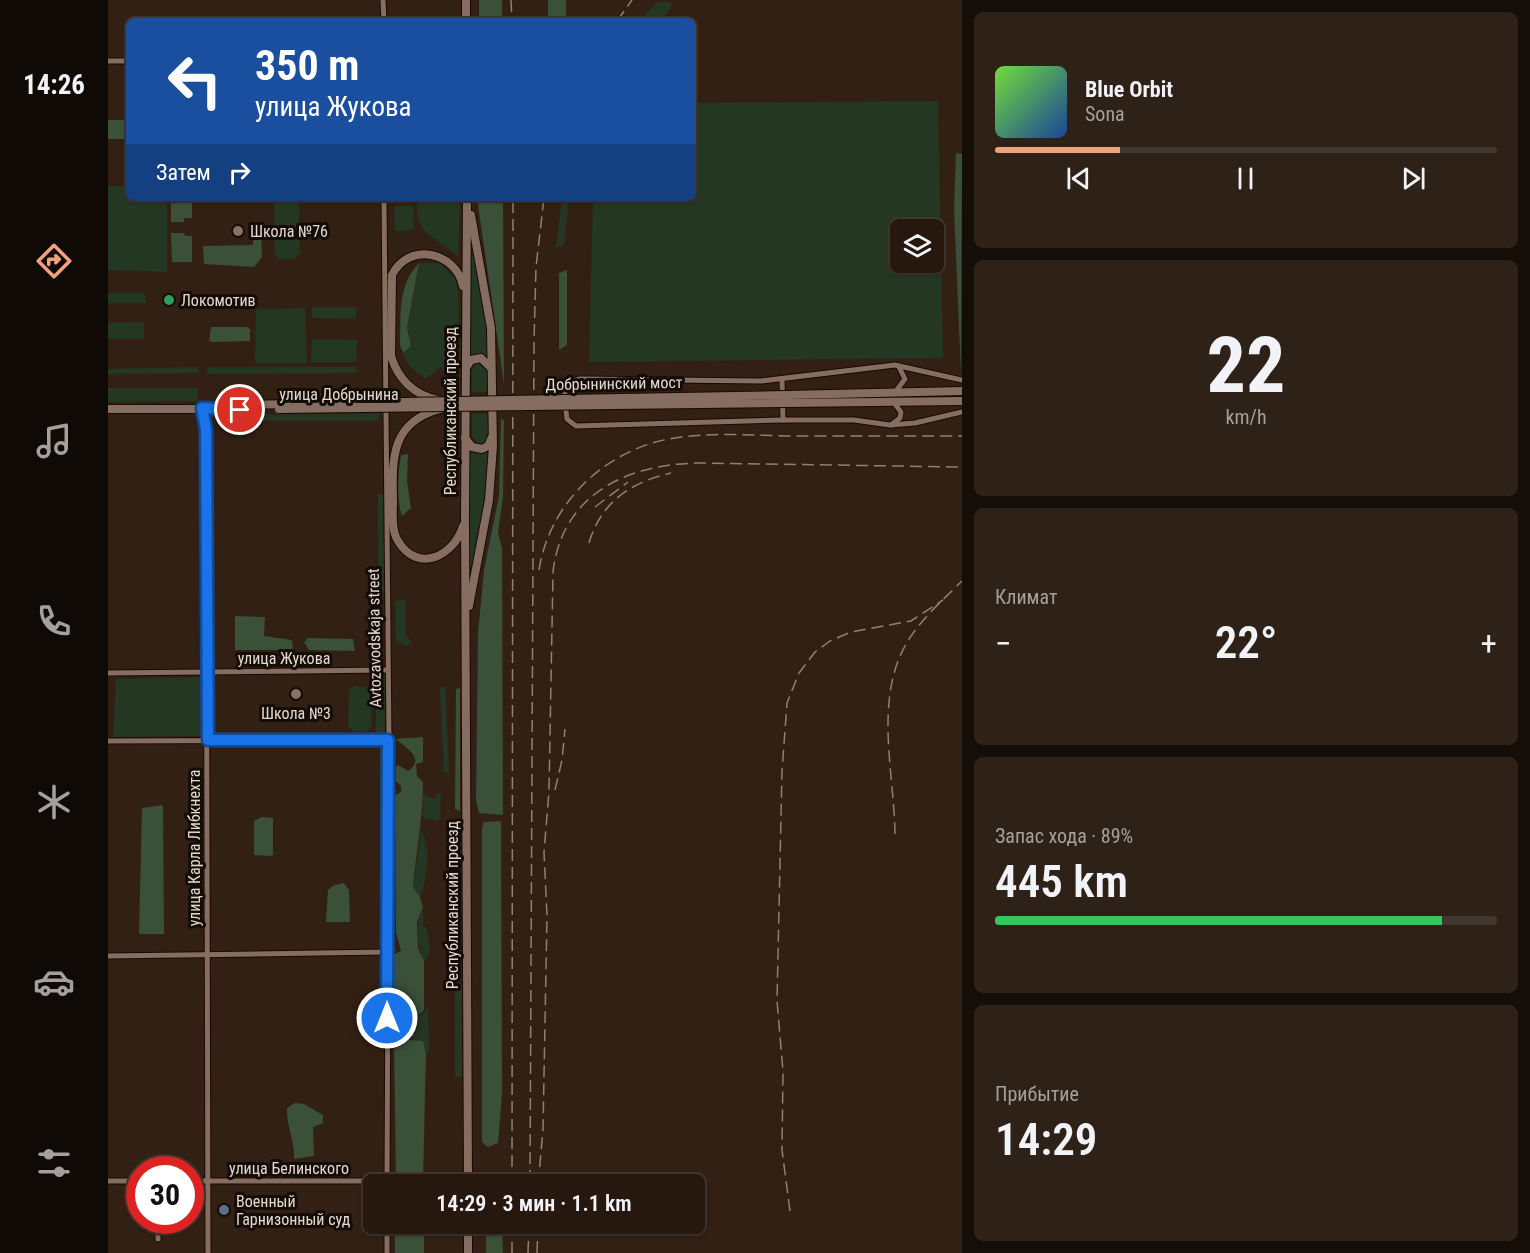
<!DOCTYPE html>
<html lang="ru">
<head>
<meta charset="utf-8">
<style>
  :root { --surface:#26180f; --page:#2e2118; --text:#f1f3f6; --muted:#a4a09e; --line:#42372f; --accent:#f1a17c }
  body { margin:0; font-family:"Roboto Condensed",sans-serif; background:var(--page); color:var(--text); height:100vh; display:flex; flex-direction:column; font-size:22px; white-space:nowrap }
  * { box-sizing:border-box; margin:0 }
  p { font-size:20px; color:var(--muted) }
  .icon { flex:none; width:33px; height:33px; fill:none; stroke:currentColor; stroke-width:2; stroke-linecap:round; stroke-linejoin:round }
  .map { position:relative; flex:1; overflow:hidden }
  .details { display:flex; flex-direction:column; gap:12px; padding:12px; background:#150d08; width:568px }
  .details>* { flex:none }
  .banner { position:absolute; left:18px; top:18px; width:570px; height:183px; border-radius:9px; box-shadow:0 2px 4px #0004,0 0 0 2px var(--line); background:#1a4fa0; color:#fff; overflow:hidden }
  .controls { position:absolute; left:782px; top:219px; display:grid; gap:12px }
  .controls a { display:grid; place-items:center; width:54px; height:54px; border-radius:9px; background:var(--surface); box-shadow:0 2px 4px #0004,0 0 0 2px var(--line); font-size:30px }
  .speed { position:absolute; left:18px; top:1156px; display:flex; gap:12px; font-size:30px; font-weight:700; text-align:center }
  .speed>* { display:grid; place-content:center; width:78px; height:78px; border-radius:50%; background:var(--surface); box-shadow:0 2px 4px #0004,0 0 0 2px var(--line); line-height:1 }
  .speed .limit { border:9px solid #d22; background:#fff; color:#111 }
  .pin { position:absolute; display:grid; place-items:center; width:51px; height:51px; color:#fff; margin:-26px; border:3px solid #fff; border-radius:50%; box-shadow:0 2px 6px #0007 }
  .me { position:absolute; width:66px; margin:-33px; rotate:0deg; stroke-linejoin:round; filter:drop-shadow(0 0 4px #0008) }
  .turn { display:flex; align-items:center; gap:21px; height:126px; padding:0 30px; font-size:27px }
  .turn .icon { width:78px; height:78px; stroke-width:2.5 }
  .turn b { display:block; font-size:42px; line-height:51px }
  .then { display:flex; align-items:center; height:57px; padding:0 30px; background:#0003; gap:12px; font-size:22px }
  .big { font-size:45px; font-weight:600; line-height:1.1 }
  .details .card { flex:1; display:flex; flex-direction:column; justify-content:center; gap:9px; min-width:0; padding:0 21px; border-radius:9px; background:var(--page) }
  .details .dial { align-items:center; gap:0 }
  .dial b { font-size:78px; line-height:1 }
  .song { display:flex; align-items:center; gap:18px }
  .cover { width:72px; height:72px; border-radius:9px; background:linear-gradient(135deg,hsl(100 70% 55%),hsl(220 70% 35%)) }
  .played { height:6px; border-radius:3px; background:linear-gradient(90deg,var(--accent) 25%,var(--line) 25%) }
  .keys { display:flex; justify-content:space-around; direction:ltr }
  .heat { display:flex; justify-content:space-between; align-items:center; font-size:33px; direction:ltr }
  .charge { height:9px; border-radius:4px; background:linear-gradient(90deg,#34c759 89%,var(--line) 0) }
  .trip { position:absolute; left:255px; top:1174px; width:342px; height:60px; border-radius:9px; background:var(--surface); box-shadow:0 2px 4px #0004,0 0 0 2px var(--line); font-weight:600; line-height:60px; text-align:center }
  main { display:flex; flex:1; min-height:0 }
  .dock { display:flex; flex-direction:column; width:108px; justify-content:space-around; align-items:center; background:#0f0a06; color:var(--muted) }
  .dock .icon { width:42px; height:42px }
  .dock .active { color:var(--accent) }
  .dock b { font-size:27px; color:var(--text) }
  .map>svg:first-child { display:block }
  .green { fill:#243723; fill-rule:evenodd }
  .forest { fill:#3a5038 }
  .lines { fill:none; stroke-linecap:round; stroke-linejoin:round }
  .street-casing { stroke:#1a0902; stroke-width:7 }
  .secondary-casing { stroke:#1a0902; stroke-width:10 }
  .street { stroke:#856e61; stroke-width:5 }
  .secondary { stroke:#856e61; stroke-width:8 }
  .rail { stroke:#908076; stroke-width:1.5; stroke-dasharray:12 6; stroke-linecap:butt }
  .secondary-bridge-casing { stroke:#1a0902; stroke-width:10; stroke-linecap:butt }
  .secondary-bridge { stroke:#856e61; stroke-width:8 }
  .route-casing { stroke:#114b97; stroke-width:15 }
  .route { stroke:#1a73e8; stroke-width:10 }
  .education-dot { fill:#8d6e63; stroke:#140c07; stroke-width:2 }
  .leisure-dot { fill:#2e9e5b; stroke:#140c07; stroke-width:2 }
  .service-dot { fill:#5c6f8a; stroke:#140c07; stroke-width:2 }
  .labels { text-anchor:middle; stroke-width:6; stroke-linejoin:round; paint-order:stroke }
  .poi-label { font-size:16px; fill:#e5d8d0; stroke:#140c07; text-anchor:start }
  .street-label { font-size:16px; fill:#e5d8d0; stroke:#140c07 }
</style>
</head>
<body>
<main>
<nav class="dock">
<b>14:26</b>
<svg class="icon active" aria-label="directions" viewBox="0 0 24 24"><path d="M12 3l9 9-9 9-9-9zM9 14v-3h6M13 9l2 2-2 2"/></svg>
<svg class="icon" aria-label="music" viewBox="0 0 24 24"><path d="M9 18V5l10-2v13"/><circle cx="6" cy="18" r="3"/><circle cx="16" cy="16" r="3"/></svg>
<svg class="icon" aria-label="phone" viewBox="0 0 24 24"><path d="M5 4h4l2 5-3 2q2 4 5 5l2-3 5 2v4C11 20 4 13 5 4z"/></svg>
<svg class="icon" aria-label="climate" viewBox="0 0 24 24"><path d="M12 3v18M4 7l16 10M4 17L20 7"/></svg>
<svg class="icon" aria-label="car" viewBox="0 0 24 24"><path d="M5 17H2v-5l4-1 3-4h7l3 4 3 1v5h-3M9 17h6M6 11h13"/><circle cx="7" cy="17" r="2"/><circle cx="17" cy="17" r="2"/></svg>
<svg class="icon" aria-label="filters" viewBox="0 0 24 24"><path d="M4 7h16M4 17h16"/><circle cx="9" cy="7" r="2"/><circle cx="15" cy="17" r="2"/></svg>
</nav>
<div class="map">
<svg width="854" height="1253" viewBox="0 0 854 1253">
  <rect width="100%" height="100%" fill="#332014"/>
  <g class="green">
    <path d="M549,2H561L564,5C556,21 548,21 531,21Z"/>
    <path d="M830,101L835,358L481,362L485,198H585V103ZM792,230H825V262H792Z"/>
    <polygon points="0,186 21,186 21,198 59,198 59,272 0,270"/>
    <path d="M311,198H352L350,256C330,239 300,230 311,198Z"/>
    <polygon points="454,198 461,198 456,246 448,247"/>
    <polygon points="172,199 188,199 191,202 192,253 187,259 170,259 167,255 166,205"/>
    <polygon points="305,205 306,230 287,231 286,206"/>
    <polygon points="362,230 378,308 381,358 373,353 360,358"/>
    <polygon points="311,263 332,263 348,279 351,302 350,388 341,384 333,367 317,379 301,366 295,353 303,345 299,327"/>
    <polygon points="0,293 37,293 38,303 0,303"/>
    <polygon points="204,307 248,307 248,319 204,318"/>
    <polygon points="197,308 199,363 147,363 148,309"/>
    <polygon points="36,322 36,339 0,339 0,323"/>
    <polygon points="204,339 249,340 248,362 203,362"/>
    <polygon points="371,361 380,369 381,392 364,392 364,367"/>
    <polygon points="91,367 90,373 0,374 0,369"/>
    <polygon points="99,367 248,367 249,373 99,374"/>
    <polygon points="0,388 90,388 90,401 0,402"/>
    <polygon points="271,413 271,421 109,421 109,415"/>
    <polygon points="381,413 381,435 377,443 370,444 364,436 364,414"/>
    <polygon points="361,449 369,453 382,449 379,499 362,578"/>
    <polygon points="270,494 276,494 277,593 270,594"/>
    <polygon points="297,600 298,636 305,643 299,646 288,642 287,601"/>
    <polygon points="277,675 277,736 268,736 268,676"/>
    <polygon points="95,677 95,736 5,737 8,679"/>
    <polygon points="248,686 260,687 264,691 263,727 259,732 246,731 240,727 241,689"/>
    <polygon points="332,687 337,687 341,772 336,773"/>
    <polygon points="278,747 277,948 272,948 272,748"/>
    <polygon points="329,793 333,793 332,817 329,821 315,818 315,794 326,799"/>
    <path d="M313,831C324,848 319,878 312,897L305,888Z"/>
    <path d="M315,907V925L319,928L322,952L316,961C308,942 308,925 315,907Z"/>
    <polygon points="354,984 354,1076 347,1078 347,987"/>
    <polygon points="320,1007 321,1053 318,1053 315,1041 304,1040 303,1020 311,1017"/>
  </g>
  <g class="forest">
    <rect x="371" y="0" width="23" height="21"/>
    <rect x="440" y="0" width="18" height="21"/>
    <rect x="0" y="120" width="21" height="19"/>
    <polygon points="848,153 854,154 853,374 846,209"/>
    <polygon points="63,198 84,198 84,218 76,218 76,222 63,222"/>
    <polygon points="369,198 395,198 396,384"/>
    <polygon points="63,233 76,233 77,236 84,236 84,262 64,262"/>
    <polygon points="146,233 153,233 154,257 146,267 96,264 95,246 145,245"/>
    <path d="M311,263L299,327L303,346L295,353L292,345C293,315 289,286 311,263Z"/>
    <polygon points="459,270 459,345 451,350 451,273"/>
    <polygon points="103,327 139,327 142,329 142,341 104,342 101,341"/>
    <polygon points="393,418 396,421 395,497 390,533 394,548 395,815 371,813 368,800 370,633 376,570 391,496"/>
    <path d="M300,454L299,481L303,508L294,516C288,498 290,473 293,455Z"/>
    <polygon points="127,616 157,617 156,636 184,640 185,650 127,650"/>
    <polygon points="200,638 245,639 247,651 201,650 196,642"/>
    <polygon points="352,688 352,811 347,809 348,689"/>
    <path d="M315,737V762L308,764L309,776L315,782C315,818 308,852 305,887L312,897L315,907L309,922L310,948L316,961V1010L296,1028L286,1031L285,955L293,951L288,933L287,795L293,792V786L288,781V767L290,765L300,771C319,758 296,747 288,739Z"/>
    <polygon points="55,805 56,934 31,934 34,808"/>
    <polygon points="154,817 165,818 165,855 163,856 146,855 146,821"/>
    <polygon points="393,821 394,1094 390,1143 380,1147 374,1142 374,828 376,822"/>
    <polygon points="236,883 241,890 242,922 218,922 220,890 226,885"/>
    <polygon points="286,1038 315,1041 318,1053 315,1182 288,1181"/>
    <path d="M187,1103L196,1104L215,1115V1123L205,1127L206,1156L186,1159C187,1140 178,1126 179,1108Z"/>
    <rect x="287" y="1224" width="29" height="29"/>
    <polygon points="378,1224 394,1224 395,1253 378,1253"/>
  </g>
  <g class="lines">
    <g class="street-casing">
      <g id="street">
        <polyline points="275,0 276,21"/>
        <polyline points="0,61 21,61"/>
        <polyline points="276,198 281,740 279,1185"/>
        <polyline points="674,379 675,420"/>
        <polyline points="854,380 787,365 653,381 472,379 461,382 456,396 459,419 468,426 675,420 746,420 782,425 807,423 854,412"/>
        <polyline points="788,391 797,379 791,367"/>
        <polyline points="94,408 98,429 100,1253"/>
        <polyline points="783,425 792,418 793,412 786,403"/>
        <polyline points="0,673 280,670"/>
        <polyline points="0,741 281,740"/>
        <polyline points="0,956 279,952"/>
        <polyline points="0,1181 32,1181"/>
        <polyline points="82,1181 279,1181"/>
        <polyline points="50,1221 50,1239"/>
        <polyline points="35,1227 35,1221"/>
        <polyline points="279,1253 279,1224"/>
      </g>
    </g>
    <g class="secondary-casing">
      <g id="secondary">
        <polyline points="358,0 358,21"/>
        <polyline points="359,198 357,517 360,1185"/>
        <polyline points="358,368 363,360 373,358 383,368"/>
        <polyline points="679,395 854,391"/>
        <path d="M330,400C306,395 290,379 283,356L284,275C301,241 348,252 355,286"/>
        <polyline points="679,403 854,401"/>
        <polyline points="0,409 132,409"/>
        <path d="M332,409C283,422 284,458 285,501C285,514 283,529 290,541C310,574 346,556 355,526"/>
        <polyline points="357,438 364,447 374,449 380,446 384,437"/>
        <polyline points="361,606 381,500 385,446 383,328 363,215"/>
        <polyline points="360,1224 360,1253"/>
      </g>
    </g>
    <use href="#street" class="street"/>
    <use href="#secondary" class="secondary"/>
    <g class="rail">
      <polyline points="403,0 404,21"/>
      <polyline points="509,21 524,0"/>
      <polyline points="487,507 520,482"/>
      <path d="M481,543C493,502 523,482 563,473"/>
      <path d="M431,570C441,504 496,451 561,439C603,431 650,436 693,436C747,436 800,436 854,436"/>
      <polyline points="447,790 454,760 457,729"/>
      <path d="M787,834C786,766 762,686 809,628C822,611 839,596 854,581"/>
      <polyline points="422,1182 426,341 428,267 436,198"/>
      <polyline points="404,1185 405,198"/>
      <path d="M430,1185L435,1130L439,916L436,852L441,791L445,572C454,494 519,464 591,463L854,467"/>
      <polyline points="682,1211 674,1150 675,1071 669,1001 674,771 679,703 691,673 707,652 722,641 743,632 803,621 835,600"/>
      <polyline points="404,1224 404,1253"/>
      <polyline points="420,1253 421,1224"/>
      <polyline points="429,1253 430,1224"/>
    </g>
    <g class="secondary-bridge-casing">
      <g id="secondary-bridge">
        <polyline points="131,405 679,395"/>
        <polyline points="171,409 679,403"/>
      </g>
    </g>
    <use href="#secondary-bridge" class="secondary-bridge"/>
  </g>
  <g class="lines">
    <g class="route-casing">
      <polyline id="route" points="132,410 94,408 98,429 100,740 280,740 279,1018"/>
    </g>
    <use href="#route" class="route"/>
  </g>
  <g class="education-dot">
    <circle cx="130" cy="231" r="6"/>
    <circle cx="188" cy="694" r="6"/>
  </g>
  <circle class="leisure-dot" cx="61" cy="300" r="6"/>
  <circle class="service-dot" cx="116" cy="1210" r="6"/>
  <g class="labels">
    <g class="poi-label">
      <text x="142" y="237">Школа №76</text>
      <text x="73" y="306">Локомотив</text>
      <text x="188" y="719" text-anchor="middle">Школа №3</text>
      <text x="128" y="1207">Военный<tspan x="128" dy="18">Гарнизонный суд</tspan></text>
    </g>
    <g class="street-label">
      <text transform="translate(506 383) rotate(-1)" y="6">Добрынинский мост</text>
      <text x="231" y="400">улица Добрынина</text>
      <text transform="translate(342 411) rotate(-90)" y="6">Республиканский проезд</text>
      <text transform="translate(266 638) rotate(-91)" y="6">Avtozavodskaja street</text>
      <text x="176" y="664">улица Жукова</text>
      <text transform="translate(86 848) rotate(-90)" y="6">улица Карла Либкнехта</text>
      <text transform="translate(344 905) rotate(-90)" y="6">Республиканский проезд</text>
      <text x="181" y="1174">улица Белинского</text>
    </g>
  </g>
</svg>
<div class="controls">
<a><svg class="icon" aria-label="layers" viewBox="0 0 24 24"><path d="M12 4l9 5-9 5-9-5zM3 14l9 5 9-5"/></svg></a>
</div>
<div class="speed"><div class="limit">30</div></div>
<div class="pin" style="left:132px;top:410px;background:#d93025"><svg class="icon" aria-label="arrive" viewBox="0 0 24 24"><path d="M6 21V4h12l-3 4 3 4H6"/></svg></div>
<svg class="me" style="left:279px;top:1018px" viewBox="-20 -20 40 40"><circle r="17" fill="#1a73e8" stroke="#fff" stroke-width="3"/><path d="M0-11L8 9 0 5-8 9z" fill="#fff"/></svg>
<div class="trip">14:29 · 3 мин · 1.1 km</div>
<div class="banner">
<div class="turn"><svg class="icon" aria-label="left" viewBox="0 0 24 24"><path d="M17 20v-9H6M10 6l-5 5 5 5"/></svg><div><b>350 m</b>улица Жукова</div></div>
<div class="then">Затем<svg class="icon" aria-label="right" viewBox="0 0 24 24"><path d="M7 20v-9h11M14 6l5 5-5 5"/></svg></div>
</div>
</div>
<section class="details">
<div class="card">
<div class="song"><i class="cover"></i><div><b>Blue Orbit</b><p>Sona</p></div></div>
<div class="played"></div>
<div class="keys"><svg class="icon" aria-label="previous" viewBox="0 0 24 24"><path d="M18 5L8 12l10 7zM5 5v14"/></svg><svg class="icon" aria-label="pause" viewBox="0 0 24 24"><path d="M8 5v14M16 5v14"/></svg><svg class="icon" aria-label="next" viewBox="0 0 24 24"><path d="M6 5l10 7-10 7zM19 5v14"/></svg></div>
</div>
<div class="card dial"><b>22</b><p>km/h</p></div>
<div class="card"><p>Климат</p>
<div class="heat"><a>−</a><b class="big">22°</b><a>+</a></div>
</div>
<div class="card"><p>Запас хода · 89%</p><b class="big">445 km</b><div class="charge"></div></div>
<div class="card"><p>Прибытие</p><b class="big">14:29</b></div>
</section>
</main>
</body>
</html>
